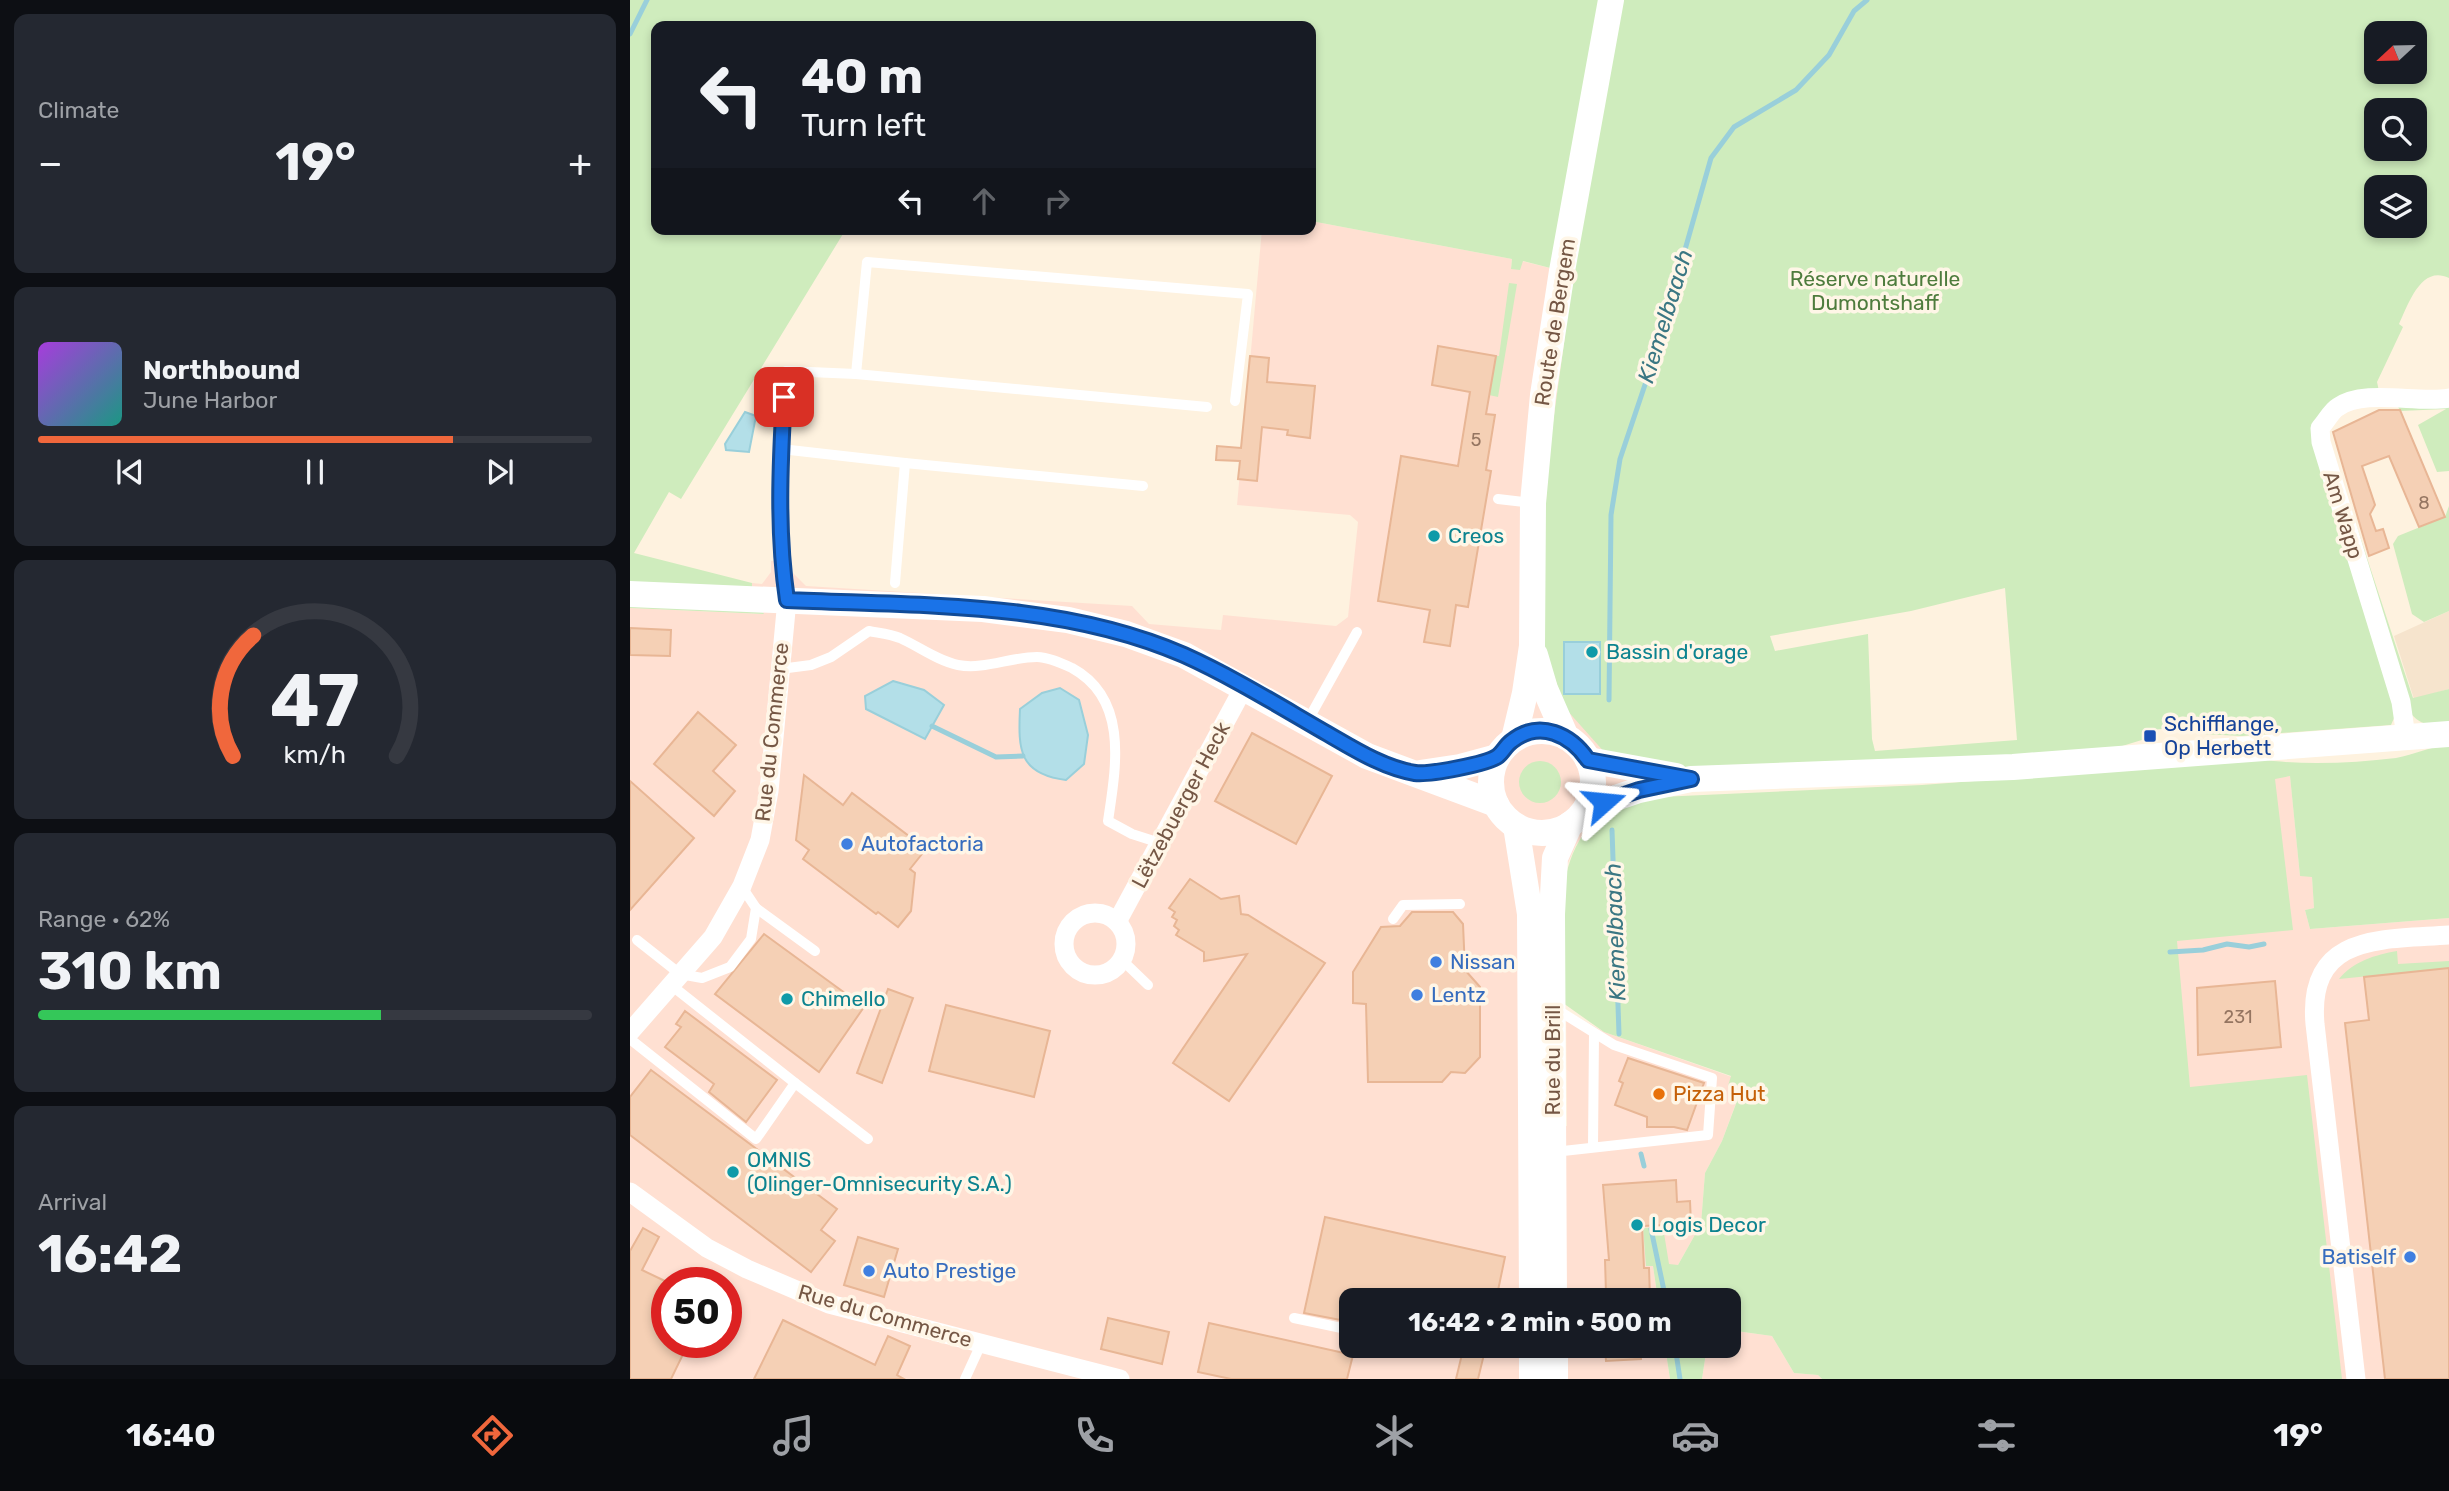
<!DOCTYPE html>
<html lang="en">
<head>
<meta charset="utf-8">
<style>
  :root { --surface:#171b24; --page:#242831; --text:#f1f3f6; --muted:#9ea1a6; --line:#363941; --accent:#f0673c }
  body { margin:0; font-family:Rubik,sans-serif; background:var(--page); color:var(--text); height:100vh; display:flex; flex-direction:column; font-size:26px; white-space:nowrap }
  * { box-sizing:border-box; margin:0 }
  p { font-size:23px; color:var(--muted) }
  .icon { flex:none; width:38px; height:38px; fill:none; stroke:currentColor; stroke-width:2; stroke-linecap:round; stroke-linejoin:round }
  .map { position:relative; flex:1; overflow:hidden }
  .panel { display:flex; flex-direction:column; gap:14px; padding:14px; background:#0d0f14; width:630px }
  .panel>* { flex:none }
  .top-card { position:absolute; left:21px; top:21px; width:665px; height:214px; border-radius:14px; box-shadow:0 4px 10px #0003; background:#171b24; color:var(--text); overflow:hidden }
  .needle { width:46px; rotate:248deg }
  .tools { position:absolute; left:1734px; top:21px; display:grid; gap:14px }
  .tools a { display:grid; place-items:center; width:63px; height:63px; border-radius:14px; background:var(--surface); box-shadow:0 4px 10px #0003; font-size:35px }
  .speed { position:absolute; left:21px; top:1267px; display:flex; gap:14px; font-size:35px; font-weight:700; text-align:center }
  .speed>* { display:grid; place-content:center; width:91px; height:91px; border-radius:50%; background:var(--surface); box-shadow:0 4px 10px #0003; line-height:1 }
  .speed .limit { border:10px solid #d22; background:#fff; color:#111 }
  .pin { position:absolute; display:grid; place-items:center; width:60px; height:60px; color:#fff; margin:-30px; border-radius:14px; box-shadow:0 4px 10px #0006 }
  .me { position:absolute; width:77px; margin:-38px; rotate:72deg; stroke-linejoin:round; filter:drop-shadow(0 0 5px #0008) }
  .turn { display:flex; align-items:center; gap:24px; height:147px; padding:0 35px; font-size:32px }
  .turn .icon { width:91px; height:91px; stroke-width:2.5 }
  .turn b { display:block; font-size:49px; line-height:60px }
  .lanes { display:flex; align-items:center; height:66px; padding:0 35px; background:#0003; justify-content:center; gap:35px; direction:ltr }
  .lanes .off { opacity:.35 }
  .big { font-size:52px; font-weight:700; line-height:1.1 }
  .panel .widget { flex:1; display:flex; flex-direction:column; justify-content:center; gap:10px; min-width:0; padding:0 24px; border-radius:14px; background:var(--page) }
  .panel .dial { align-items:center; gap:0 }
  .dial svg { height:182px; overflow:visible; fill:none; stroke:var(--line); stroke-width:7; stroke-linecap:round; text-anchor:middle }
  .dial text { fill:var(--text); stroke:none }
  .song { display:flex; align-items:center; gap:21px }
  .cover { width:84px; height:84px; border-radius:10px; background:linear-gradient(135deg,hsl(280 70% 55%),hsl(170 70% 35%)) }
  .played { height:7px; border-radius:4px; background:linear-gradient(90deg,var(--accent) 75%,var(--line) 75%) }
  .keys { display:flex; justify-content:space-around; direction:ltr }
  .heat { display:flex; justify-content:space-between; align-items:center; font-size:38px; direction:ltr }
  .charge { height:10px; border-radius:5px; background:linear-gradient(90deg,#34c759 62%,var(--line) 0) }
  .trip { position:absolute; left:709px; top:1288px; width:402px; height:70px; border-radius:14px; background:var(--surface); box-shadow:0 4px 10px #0003; font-weight:700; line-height:70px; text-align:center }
  .dock { display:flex; height:112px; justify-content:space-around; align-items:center; background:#090b0e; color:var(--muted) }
  .dock .icon { width:49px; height:49px }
  .dock .current { color:var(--accent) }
  .dock b { font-size:32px; color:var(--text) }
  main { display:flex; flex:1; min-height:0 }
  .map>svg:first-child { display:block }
  .residential { fill:#f6e4cd }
  .commercial { fill:#ffe0d2; fill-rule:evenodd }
  .green { fill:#cfecbd; fill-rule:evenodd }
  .water { fill:#b3dfe8; stroke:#99cfda; stroke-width:2 }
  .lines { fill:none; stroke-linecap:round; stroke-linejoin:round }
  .stream { stroke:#99cfda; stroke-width:5 }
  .building { fill:#f5d0b5; stroke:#e8b695; stroke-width:2 }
  .lane { stroke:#fff; stroke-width:10 }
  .street { stroke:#fff; stroke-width:19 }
  .secondary { stroke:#fff; stroke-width:26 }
  .route-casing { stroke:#114b97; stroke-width:18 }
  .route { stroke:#1a73e8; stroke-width:12 }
  .culture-dot { fill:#0f9aa8; stroke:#fff6e7; stroke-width:2.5 }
  .transit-dot { fill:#1a4fb4; stroke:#fff6e7; stroke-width:2.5 }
  .shop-dot { fill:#3f7fe0; stroke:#fff6e7; stroke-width:2.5 }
  .food-dot { fill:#e8710a; stroke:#fff6e7; stroke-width:2.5 }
  .labels { text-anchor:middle; stroke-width:7; stroke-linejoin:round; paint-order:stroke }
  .number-label { font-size:18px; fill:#957561 }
  .park-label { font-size:21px; fill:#4e7c3d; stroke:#fff6e7 }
  .street-label { font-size:21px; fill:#755745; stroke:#fff6e7 }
  .culture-label { font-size:21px; fill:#0d838f; stroke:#fff6e7; text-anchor:start }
  .transit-label { font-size:21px; fill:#164399; stroke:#fff6e7; text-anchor:start }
  .shop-label { font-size:21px; fill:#366cbe; stroke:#fff6e7; text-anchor:start }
  .food-label { font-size:21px; fill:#c56008; stroke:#fff6e7; text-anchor:start }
  .water-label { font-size:23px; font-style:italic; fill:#3b7783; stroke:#fff6e7 }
</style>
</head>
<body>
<main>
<section class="panel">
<div class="widget"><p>Climate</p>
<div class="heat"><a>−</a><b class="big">19°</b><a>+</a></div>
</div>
<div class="widget">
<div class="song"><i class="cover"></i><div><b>Northbound</b><p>June Harbor</p></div></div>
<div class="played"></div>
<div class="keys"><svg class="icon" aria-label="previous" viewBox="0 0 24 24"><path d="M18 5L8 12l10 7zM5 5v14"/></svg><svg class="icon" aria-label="pause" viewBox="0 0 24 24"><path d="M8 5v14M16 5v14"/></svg><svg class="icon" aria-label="next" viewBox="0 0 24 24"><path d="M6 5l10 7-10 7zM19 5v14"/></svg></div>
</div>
<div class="widget dial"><svg viewBox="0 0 100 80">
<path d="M14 69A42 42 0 1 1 86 69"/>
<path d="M14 69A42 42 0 0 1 23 16" stroke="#f0673c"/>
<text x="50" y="56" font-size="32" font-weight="700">47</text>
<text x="50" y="72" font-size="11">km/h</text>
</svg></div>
<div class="widget"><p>Range · 62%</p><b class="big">310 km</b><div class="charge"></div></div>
<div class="widget"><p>Arrival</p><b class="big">16:42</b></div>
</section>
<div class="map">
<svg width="1819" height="1379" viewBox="0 0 1819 1379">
  <rect width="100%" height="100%" fill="#fef2df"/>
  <polygon class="residential" points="1819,611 1819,689 1784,699 1764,636"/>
  <g class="commercial">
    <path d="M681,221L882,259L881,268L892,261L932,271L935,336L921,437L1061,779L958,829L946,845L937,865L895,1131L937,1126L936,1010L974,1032L1102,1077L1098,1086L1113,1084L1092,1141L1075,1173L1071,1224L1048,1265L1017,1266H1023L1028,1300H721V1346H1035L1040,1379H0V608L133,614L122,599V583L132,584L141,572V561L160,560L161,571L176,586L502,606L519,624L591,630L593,615L706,626L718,617L728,522L720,515L607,505L632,229H681ZM37,1283H96V1342H37Z"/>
    <polygon points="1660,776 1670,876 1682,876 1684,908 1675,910 1680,929 1819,918 1819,1379 1548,1379 1488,790"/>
    <polygon points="1099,1330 1142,1336 1164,1373 1188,1375 1192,1379 1072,1379 1077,1346 1099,1346"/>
  </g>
  <g class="green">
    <path d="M0,0H1819V278C1791,264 1778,305 1769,324L1773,327L1747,382L1749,391H1819V471L1807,472L1788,425L1816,409L1770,411L1766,402C1738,406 1709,404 1696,433L1783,698L1819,689V724C1791,726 1789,724 1771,702L1761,725L1612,736L1572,734L1571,727L1515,730V739L1437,763L1061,779L976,754L935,708L915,649L912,619L914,524L921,437L935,336L932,271L893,261L890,270L881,269L882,259L681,221V26H26V229H216L51,499L39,492L4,553L122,583V599L134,614L0,608ZM1746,33H1785V72H1746ZM1746,110H1785V149H1746ZM1746,187H1785V226H1746ZM1375,588L1387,740L1245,751L1242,739L1238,634L1145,651L1140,636L1281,611Z"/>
    <polygon points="879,283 887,284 868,397 859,395 866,356 869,356"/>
    <polygon points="1819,506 1819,611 1794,622 1782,614 1763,544 1768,536 1815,517"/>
    <path d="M1819,745V918L1680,929L1675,910L1684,908L1682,877L1670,876L1660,776L1645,779L1663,930L1547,941L1560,1087L1677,1075L1712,1379H1192L1188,1375L1164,1373L1142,1336L1099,1330V1300H1028L1023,1266H1016L1013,1228L1033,1227L1039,1264L1048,1265L1071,1224L1075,1173L1092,1141L1113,1085L1098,1086L1101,1076L974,1032L933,1003C932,946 919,857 969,818C980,809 996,804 1008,798L1292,785L1630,759C1673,766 1722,763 1766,758C1784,755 1801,746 1819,745Z"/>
    <circle cx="910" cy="782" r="21"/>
    <path d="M1767,951L1768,964L1819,961V968L1709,979C1724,961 1745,955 1767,951Z"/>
    <polygon points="1035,1346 1077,1346 1072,1379 1040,1379"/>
  </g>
  <g class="water">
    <polygon points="115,412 126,416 119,452 96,450 95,444"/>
    <rect x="934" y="642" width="36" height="52"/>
    <polygon points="263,681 294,690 314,705 295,739 236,709 235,696"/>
    <path d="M430,688L449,700L458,735L454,764L436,780C389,774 388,750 390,709L412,693Z"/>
  </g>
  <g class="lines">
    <g class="stream">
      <polyline points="0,34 17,0"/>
      <polyline points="979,700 981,515 990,459 1026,352 1081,158 1104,127 1166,90 1199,55 1224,11 1237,0"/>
      <polyline points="302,726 366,757 393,756"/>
      <polyline points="982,830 989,1034"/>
      <polyline points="1540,952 1573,950 1597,944 1619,947 1634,944"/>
      <polyline points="1011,1154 1014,1166"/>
      <polyline points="1021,1229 1036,1300"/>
      <polyline points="1045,1346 1050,1379"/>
    </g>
  </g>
  <g class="building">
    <polygon points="808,346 866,356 856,414 865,415 856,470 861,471 838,607 826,605 820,646 794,642 800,610 748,601 771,456 828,466 840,392 802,385"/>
    <polygon points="620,356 639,358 637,382 685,386 680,438 657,435 658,430 632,427 627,481 608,479 610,461 586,460 587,446 611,448"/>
    <polygon points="1749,410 1770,410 1815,517 1789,527 1759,456 1732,466 1745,505 1740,514 1746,531 1753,529 1759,548 1739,556 1703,432"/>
    <polygon points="0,628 41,630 40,656 0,655"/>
    <polygon points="68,712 106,745 83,771 105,791 84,816 24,764"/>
    <polygon points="622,733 702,776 666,844 585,801"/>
    <polygon points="174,775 213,805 222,793 296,849 280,869 285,873 281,911 268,927 248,912 246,914 173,859 179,850 166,840"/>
    <polygon points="0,781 64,838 0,910"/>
    <polygon points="560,879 591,899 609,896 611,914 618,915 695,963 599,1101 543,1063 617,954 574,961 574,952 546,935 549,930 544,926 547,920 542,917 545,912 539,908"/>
    <polygon points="782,912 823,912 833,924 835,970 850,987 850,1057 835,1073 821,1072 812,1082 738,1082 736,1004 723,1003 723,972 751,927 770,926"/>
    <polygon points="134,934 234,1007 189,1072 85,994"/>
    <polygon points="1819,968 1819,1379 1755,1379 1715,1023 1739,1020 1734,977"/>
    <polygon points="1645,981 1651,1047 1568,1055 1567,988"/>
    <polygon points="258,989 283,998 252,1083 227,1073"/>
    <polygon points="316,1005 420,1031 404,1097 299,1071"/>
    <polygon points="55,1011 147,1080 116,1122 79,1092 84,1084 35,1047 51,1027 46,1024"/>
    <polygon points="998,1058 1074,1083 1057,1130 1044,1127 1017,1127 1017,1117 985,1105 993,1083 989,1081"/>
    <polygon points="21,1070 207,1209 191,1230 205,1241 181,1272 0,1135 0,1097"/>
    <polygon points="1046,1180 1047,1202 1060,1201 1061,1224 1012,1226 1014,1268 1019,1268 1020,1298 980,1300 979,1293 976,1293 975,1260 979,1260 973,1185"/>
    <polygon points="695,1217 875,1257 866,1300 721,1300 721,1322 674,1313"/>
    <polygon points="13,1228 29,1237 12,1270 37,1282 37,1342 59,1342 41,1379 0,1379 0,1251"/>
    <polygon points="228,1237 268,1249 254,1297 214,1285"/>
    <polygon points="478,1318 539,1332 532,1364 471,1349"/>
    <polygon points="153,1320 245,1365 258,1336 280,1346 267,1375 274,1379 124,1379"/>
    <polygon points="579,1323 723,1355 717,1379 601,1379 568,1372"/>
    <polygon points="834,1346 856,1346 848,1379 826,1379"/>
    <polygon points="975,1346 1010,1346 1011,1359 976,1361"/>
  </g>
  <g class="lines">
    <g class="lane">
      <polyline points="226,374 237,262 618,294 605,401"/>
      <polyline points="151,449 275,463 265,583"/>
      <polyline points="275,463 513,486"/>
      <polyline points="868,499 902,503"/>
      <path d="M157,599C145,523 151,447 156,371L226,374L577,407"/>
      <path d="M150,669L181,665L201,657L239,631C249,633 260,634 270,638C288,646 308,661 328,665C354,670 380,657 407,657C418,657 431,663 442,668C499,699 486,767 478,821L502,834L530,843"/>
      <polyline points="677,722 727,632"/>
      <polyline points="126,908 185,951"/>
      <polyline points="763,919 773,905 830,904"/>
      <polyline points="7,940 50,974 72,978 100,967 121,939 126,908 112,887"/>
      <polyline points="492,960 518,985"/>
      <polyline points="0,1039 126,1139 165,1083 41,985"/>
      <polyline points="165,1083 238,1139"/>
      <polyline points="963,1146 964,1034"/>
      <polyline points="924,1152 1078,1135 1082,1078 984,1045 926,1009"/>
      <polyline points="664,1318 721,1330"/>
      <polyline points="800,1346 818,1350"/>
      <polyline points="335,1379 351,1344"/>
    </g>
    <g class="street">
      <path d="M1776,737L1771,702L1691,442L1690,428C1696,422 1701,411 1708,407C1734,388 1789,404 1819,398"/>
      <circle cx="465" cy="944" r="31"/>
      <polyline points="487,922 614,687"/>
      <polyline points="0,1032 83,937 112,886 130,840 139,791 157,600"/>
      <polyline points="0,1192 77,1248 117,1269 199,1304 490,1379"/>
      <path d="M1726,1379L1685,1024C1677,933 1752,940 1819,935"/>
    </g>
    <g class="secondary">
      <polyline points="0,594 353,609 438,620 496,634 554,655 737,756 866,804"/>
      <polyline points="905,655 915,689 936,737"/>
      <circle cx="912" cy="782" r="51"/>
      <polyline points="884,739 895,693 902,646 903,503 913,395 932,271 981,0"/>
      <polyline points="958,760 1046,776"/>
      <polyline points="790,773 830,767 867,757"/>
      <polyline points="956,808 1009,790 1061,779 1383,767 1819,734"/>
      <polyline points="886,826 900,914 902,1300"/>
      <polyline points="924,1300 922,914 925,858 940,824"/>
      <polyline points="902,1346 902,1379"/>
      <polyline points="925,1379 925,1346"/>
    </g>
  </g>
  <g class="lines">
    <g class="route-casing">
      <path id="route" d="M154,397C150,465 147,532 157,600C289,606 430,601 554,655C603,677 651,707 698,734C724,749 754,768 785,773C798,775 858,764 868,756C873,752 876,745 882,741C910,719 941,735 958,760L1061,779L1009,790L974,802"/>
    </g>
    <use href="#route" class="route"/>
  </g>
  <g class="culture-dot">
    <circle cx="804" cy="536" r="7"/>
    <circle cx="962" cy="652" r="7"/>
    <circle cx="157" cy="999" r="7"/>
    <circle cx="103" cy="1172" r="7"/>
    <circle cx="1007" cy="1225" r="7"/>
  </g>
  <rect class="transit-dot" x="1513" y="729" width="14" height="14" rx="3.5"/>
  <g class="shop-dot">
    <circle cx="217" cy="844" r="7"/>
    <circle cx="806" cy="962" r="7"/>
    <circle cx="787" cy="995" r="7"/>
    <circle cx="1780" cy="1257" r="7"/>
    <circle cx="239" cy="1271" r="7"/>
  </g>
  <circle class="food-dot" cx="1029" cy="1094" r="7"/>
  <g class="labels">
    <g class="number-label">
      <text x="846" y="446">5</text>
      <text x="1794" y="509">8</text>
      <text x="1608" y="1023">231</text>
    </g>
    <g class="park-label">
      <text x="1245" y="286">Réserve naturelle<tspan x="1245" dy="24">Dumontshaff</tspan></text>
    </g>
    <g class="street-label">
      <text transform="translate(925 322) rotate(-81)" y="7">Route de Bergem</text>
      <text transform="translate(1713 515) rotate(73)" y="7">Am Wapp</text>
      <text transform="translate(142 732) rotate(-84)" y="7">Rue du Commerce</text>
      <text transform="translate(551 805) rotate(-62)" y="7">Lëtzebuerger Heck</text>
      <text transform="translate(923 1060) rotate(-90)" y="7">Rue du Brill</text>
      <text transform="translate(255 1316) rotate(16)" y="7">Rue du Commerce</text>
    </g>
    <g class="culture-label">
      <text x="818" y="543">Creos</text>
      <text x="976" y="659">Bassin d'orage</text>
      <text x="171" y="1006">Chimello</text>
      <text x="117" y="1167">OMNIS<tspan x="117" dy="24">(Olinger-Omnisecurity S.A.)</tspan></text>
      <text x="1021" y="1232">Logis Decor</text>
    </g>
    <g class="transit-label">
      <text x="1534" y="731">Schifflange,<tspan x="1534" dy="24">Op Herbett</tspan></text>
    </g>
    <g class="shop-label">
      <text x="231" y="851">Autofactoria</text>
      <text x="820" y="969">Nissan</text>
      <text x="801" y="1002">Lentz</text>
      <text x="1766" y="1264" text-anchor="end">Batiself</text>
      <text x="253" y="1278">Auto Prestige</text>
    </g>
    <g class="food-label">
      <text x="1043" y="1101">Pizza Hut</text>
    </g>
    <g class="water-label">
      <text transform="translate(1035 316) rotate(-73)" y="8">Kiemelbaach</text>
      <text transform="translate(985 932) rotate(-92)" y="8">Kiemelbaach</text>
    </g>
  </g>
</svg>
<div class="tools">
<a><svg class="needle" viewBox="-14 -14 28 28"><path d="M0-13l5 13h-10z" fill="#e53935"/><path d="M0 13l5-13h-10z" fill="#9ea1a6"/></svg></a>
<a><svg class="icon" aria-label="search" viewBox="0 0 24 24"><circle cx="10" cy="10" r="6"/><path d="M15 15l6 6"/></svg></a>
<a><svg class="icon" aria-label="layers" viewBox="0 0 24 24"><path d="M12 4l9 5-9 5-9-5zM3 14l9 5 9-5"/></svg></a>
</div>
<div class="speed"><div class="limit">50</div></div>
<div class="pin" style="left:154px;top:397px;background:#d93025"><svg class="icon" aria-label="arrive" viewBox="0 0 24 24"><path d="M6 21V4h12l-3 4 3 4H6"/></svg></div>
<svg class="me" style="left:974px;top:802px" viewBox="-20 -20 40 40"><path d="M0-17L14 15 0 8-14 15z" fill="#1a73e8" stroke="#fff" stroke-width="4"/></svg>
<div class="trip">16:42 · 2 min · 500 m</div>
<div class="top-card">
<div class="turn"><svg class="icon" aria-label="left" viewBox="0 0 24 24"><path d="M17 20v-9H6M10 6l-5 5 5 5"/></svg><div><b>40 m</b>Turn left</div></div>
<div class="lanes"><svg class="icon" aria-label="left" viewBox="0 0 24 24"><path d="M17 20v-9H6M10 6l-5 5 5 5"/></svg><svg class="icon off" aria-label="ahead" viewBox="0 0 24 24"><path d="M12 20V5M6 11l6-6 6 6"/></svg><svg class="icon off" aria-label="right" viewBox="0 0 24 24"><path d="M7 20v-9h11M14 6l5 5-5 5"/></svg></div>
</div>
</div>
</main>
<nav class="dock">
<b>16:40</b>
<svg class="icon current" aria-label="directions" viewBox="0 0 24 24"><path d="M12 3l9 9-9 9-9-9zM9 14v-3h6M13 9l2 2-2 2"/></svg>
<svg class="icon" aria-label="music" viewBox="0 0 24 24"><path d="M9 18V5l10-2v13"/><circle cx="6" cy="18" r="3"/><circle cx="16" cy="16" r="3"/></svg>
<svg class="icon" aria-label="phone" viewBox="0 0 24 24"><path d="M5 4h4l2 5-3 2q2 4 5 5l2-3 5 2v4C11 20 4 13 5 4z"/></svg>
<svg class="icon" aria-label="climate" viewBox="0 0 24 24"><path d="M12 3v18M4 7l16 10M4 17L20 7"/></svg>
<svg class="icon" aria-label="car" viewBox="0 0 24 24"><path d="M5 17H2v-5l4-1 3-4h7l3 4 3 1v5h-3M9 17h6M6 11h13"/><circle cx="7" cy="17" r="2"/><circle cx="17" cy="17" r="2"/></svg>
<svg class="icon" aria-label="filters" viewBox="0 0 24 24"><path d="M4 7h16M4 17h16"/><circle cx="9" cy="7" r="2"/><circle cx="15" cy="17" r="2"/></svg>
<b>19°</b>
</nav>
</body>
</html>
